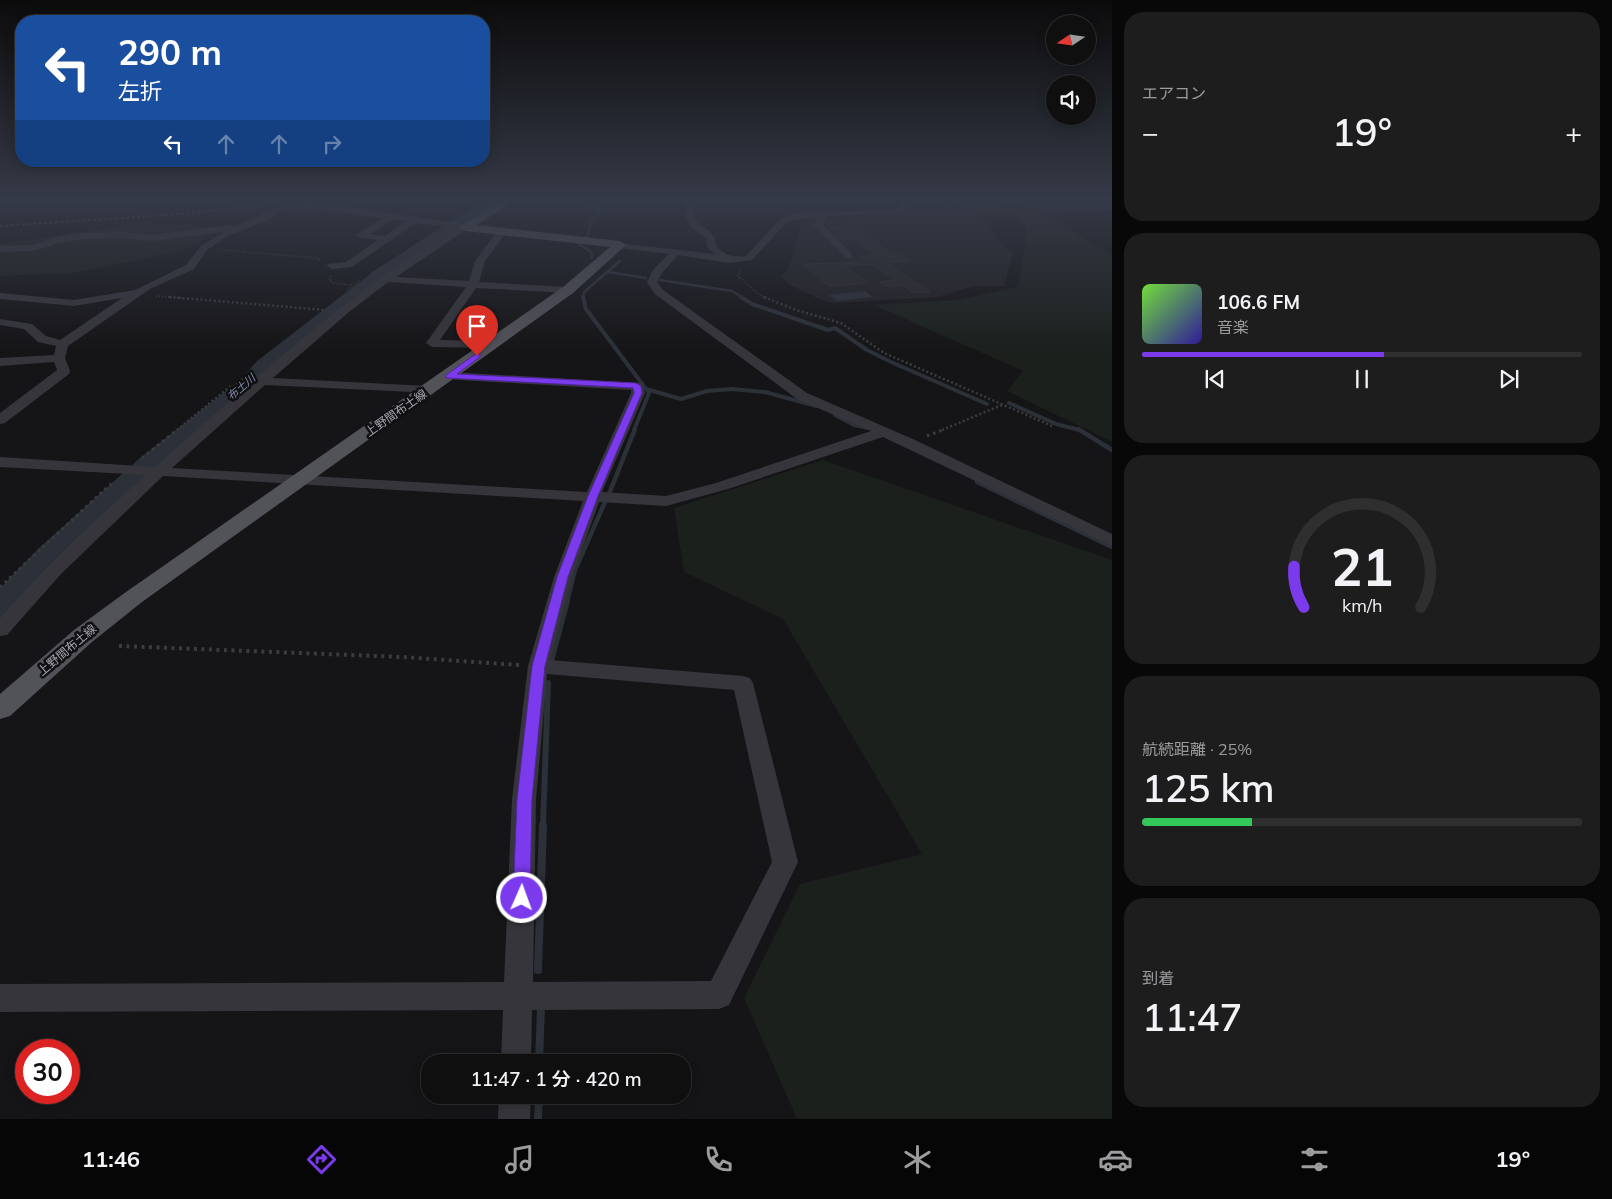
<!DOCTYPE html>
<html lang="ja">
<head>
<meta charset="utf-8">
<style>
  :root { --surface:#100f10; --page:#1e1d1e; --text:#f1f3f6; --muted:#9c9c9f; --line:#302f30; --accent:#7c3aed }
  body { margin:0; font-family:Mulish,"Noto Sans JP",sans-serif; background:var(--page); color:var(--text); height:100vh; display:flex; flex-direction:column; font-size:19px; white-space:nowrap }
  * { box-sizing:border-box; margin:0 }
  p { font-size:16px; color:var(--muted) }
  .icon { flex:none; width:28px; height:28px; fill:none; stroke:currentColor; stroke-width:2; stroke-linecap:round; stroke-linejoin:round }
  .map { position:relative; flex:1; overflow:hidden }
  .drawer { display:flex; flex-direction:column; gap:12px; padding:12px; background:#090809; width:500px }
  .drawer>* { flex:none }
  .hud { position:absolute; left:15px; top:15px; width:475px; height:152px; border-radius:20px; box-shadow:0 2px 12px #0003,0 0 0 1px var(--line); background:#1a4fa0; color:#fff; overflow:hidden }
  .needle { width:32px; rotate:257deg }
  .fabs { position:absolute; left:1046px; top:15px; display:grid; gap:10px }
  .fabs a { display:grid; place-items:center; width:50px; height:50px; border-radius:50%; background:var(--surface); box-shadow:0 2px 12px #0003,0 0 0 1px var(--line); font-size:25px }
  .speed { position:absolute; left:15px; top:1039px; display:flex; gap:10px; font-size:25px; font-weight:700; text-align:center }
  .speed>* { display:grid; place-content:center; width:65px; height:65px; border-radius:50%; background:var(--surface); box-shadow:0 2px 12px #0003,0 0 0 1px var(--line); line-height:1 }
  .speed .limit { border:8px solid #d22; background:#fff; color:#111 }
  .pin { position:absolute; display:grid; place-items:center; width:42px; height:42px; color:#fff; margin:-51px -21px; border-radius:50% 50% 50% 0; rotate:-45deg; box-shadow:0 0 5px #0007 }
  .pin .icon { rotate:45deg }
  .me { position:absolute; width:55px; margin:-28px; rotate:2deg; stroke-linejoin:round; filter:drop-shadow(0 0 4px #0008) }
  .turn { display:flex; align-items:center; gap:18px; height:105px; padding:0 20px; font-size:22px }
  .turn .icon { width:65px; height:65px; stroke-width:2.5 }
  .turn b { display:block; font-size:35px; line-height:42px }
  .lanes { display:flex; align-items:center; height:48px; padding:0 20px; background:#0003; justify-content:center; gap:25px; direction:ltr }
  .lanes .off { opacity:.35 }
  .big { font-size:38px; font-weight:600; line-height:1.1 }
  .drawer .tile { flex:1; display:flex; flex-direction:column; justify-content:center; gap:8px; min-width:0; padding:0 18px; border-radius:20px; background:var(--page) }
  .drawer .dial { align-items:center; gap:0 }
  .dial svg { height:130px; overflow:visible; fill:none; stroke:var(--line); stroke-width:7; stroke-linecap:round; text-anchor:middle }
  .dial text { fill:var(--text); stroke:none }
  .song { display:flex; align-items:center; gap:15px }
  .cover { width:60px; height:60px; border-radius:8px; background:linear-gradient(135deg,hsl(100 70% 55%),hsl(250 70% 35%)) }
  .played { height:5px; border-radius:2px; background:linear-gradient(90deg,var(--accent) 55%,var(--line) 55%) }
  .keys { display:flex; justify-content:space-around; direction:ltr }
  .heat { display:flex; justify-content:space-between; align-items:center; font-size:28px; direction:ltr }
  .charge { height:8px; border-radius:4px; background:linear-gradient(90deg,#34c759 25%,var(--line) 0) }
  .trip { position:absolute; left:421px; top:1054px; width:270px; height:50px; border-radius:20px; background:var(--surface); box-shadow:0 2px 12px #0003,0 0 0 1px var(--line); font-weight:600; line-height:50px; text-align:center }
  .tabs { display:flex; height:80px; justify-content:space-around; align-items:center; background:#060606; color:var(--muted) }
  .tabs .icon { width:35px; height:35px }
  .tabs .current { color:var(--accent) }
  .tabs b { font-size:22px; color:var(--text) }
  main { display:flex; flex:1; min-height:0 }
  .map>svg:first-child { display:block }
  .built { fill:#212023 }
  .green { fill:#1b201d }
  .water { fill:#2b3039 }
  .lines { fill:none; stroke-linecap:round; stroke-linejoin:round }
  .stream-far4 { stroke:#2b3039; stroke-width:2.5 }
  .stream-far3 { stroke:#2b3039; stroke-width:4 }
  .stream-far2 { stroke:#2b3039; stroke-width:4.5 }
  .stream-far1 { stroke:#2b3039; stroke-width:6 }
  .stream { stroke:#2b3039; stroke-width:8 }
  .river { fill:#2b3039; fill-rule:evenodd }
  .building { fill:#28272a; stroke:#2f2e32 }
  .path-far3 { stroke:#3b3c41; stroke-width:2; stroke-dasharray:1 2; stroke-linecap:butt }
  .path-far2 { stroke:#3b3c41; stroke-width:2.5; stroke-dasharray:2 2.5; stroke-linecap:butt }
  .path-far1 { stroke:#3b3c41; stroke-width:3; stroke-dasharray:2.5 4; stroke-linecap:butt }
  .path { stroke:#3b3c41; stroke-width:4; stroke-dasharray:3 4.5; stroke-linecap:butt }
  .minor { fill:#36353b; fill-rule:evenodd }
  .major { fill:#525259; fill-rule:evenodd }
  .rail { stroke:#49494f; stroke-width:2; stroke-dasharray:3 2.5; stroke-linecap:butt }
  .route { fill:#7c3aed; stroke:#51269a }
  .labels { text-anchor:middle; stroke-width:5; stroke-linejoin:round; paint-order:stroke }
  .far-water-label { font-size:11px; font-style:italic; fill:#808fae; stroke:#100f11 }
  .street-label { font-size:12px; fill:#a7a8b5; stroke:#100f11 }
</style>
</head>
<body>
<main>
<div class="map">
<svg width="1112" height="1119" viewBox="0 0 1112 1119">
  <rect width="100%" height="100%" fill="#151416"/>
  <polygon class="built" points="949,205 973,211 991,228 1000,243 1013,253 1004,286 974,286 937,297 833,303 821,300 790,285 781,277 788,270 802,222 814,218 833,218 896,213 909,210"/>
  <g class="green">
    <polygon points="941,197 955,197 999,207 1037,210 1112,255 1112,442 1007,391 1023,371 874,305 959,300 1017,287 1024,256 1026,227 1012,215 982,216 974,210 948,204 927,207 918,204"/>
    <polygon points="167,224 197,226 206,232 206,238 176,252 74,273 0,276 0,244 125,226"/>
    <polygon points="823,460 1112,560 1112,1119 797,1119 744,998 800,884 922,854 783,619 684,572 674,508"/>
  </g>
  <polygon class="water" points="865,291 873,297 837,301 829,295"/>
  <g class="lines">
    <g class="stream-far4">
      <polyline points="565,197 599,210 599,214 591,221 587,238"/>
      <polyline points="579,244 591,252 592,258"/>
      <polyline points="608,272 646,278"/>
      <polyline points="660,280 732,291 743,298"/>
      <polyline points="583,298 584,292 620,261"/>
    </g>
    <g class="stream-far3">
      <polyline points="583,297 586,309 649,393 634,430"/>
      <polyline points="741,297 752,304 828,330 835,328 867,350 891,362 987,404"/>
      <polyline points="646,389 681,399 707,391 732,389 765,392 816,406"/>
      <polyline points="1009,403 1056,424 1080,430"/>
      <polyline points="835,415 854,425 868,428"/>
    </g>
    <g class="stream-far2">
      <polyline points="1078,429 1112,450"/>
      <polyline points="977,482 1112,547"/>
      <polyline points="609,494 635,429"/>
      <polyline points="567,602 575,570 605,502"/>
    </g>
    <g class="stream-far1">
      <polyline points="551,661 567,601"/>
      <polyline points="543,826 548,683"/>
    </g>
    <g class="stream">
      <polyline points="538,970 543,825"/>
      <polyline points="539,1062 541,1007"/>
      <polyline points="538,1119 539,1095"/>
    </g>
    <polygon class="river" points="494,197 512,197 510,200 457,231 388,279 273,371 256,390 160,470 61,562 12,615 0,618 0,588 39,548 140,458 240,380 257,361 374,271 445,225"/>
  </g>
  <polygon class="building" points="840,227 843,229 853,228 894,254 899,254 910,261 886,263 930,292 913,293 902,285 888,287 880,282 895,280 870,264 845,266 868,283 829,286 802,264 867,262 860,256 878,256 853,239 840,240 834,236 847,235 839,233 831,228"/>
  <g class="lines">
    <g class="path-far3">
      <polyline points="561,197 595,211 595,214 587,221 585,229"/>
      <polyline points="221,250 318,258 320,262"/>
      <polyline points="741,270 738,276 761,296 767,298"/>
      <polyline points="331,276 329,280 333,283 352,285"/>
      <polyline points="347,290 360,280"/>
      <polyline points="156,296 184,298"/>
    </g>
    <g class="path-far2">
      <polyline points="169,297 325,310"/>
      <polyline points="764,297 796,310 841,323 884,353 1052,426"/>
      <polyline points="177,430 232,385"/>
      <polyline points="942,430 1002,405"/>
    </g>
    <g class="path-far1">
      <polyline points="927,436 945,429"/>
      <polyline points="142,458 178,429"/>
      <polyline points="0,587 114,481"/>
    </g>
    <polyline class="path" points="119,646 402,657 520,665"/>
    <g class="minor">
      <polygon points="247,197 300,197 301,198 297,201 250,201 247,200"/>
      <path d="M673,197H683L695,205L696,207L693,215C698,225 706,227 713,235C716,238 714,242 717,246C722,255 736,258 746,256L782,217L806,212L892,210L898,208L909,197H920L904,212L897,214L828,216L823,225L852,254V258H846L813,225L819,217L788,221L752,260L729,263L678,255L662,273L657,282L663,290L807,393L915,440L1112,534V546L883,437L728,489L666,506L599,502L572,577L550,660L743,676L750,678L753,683L798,862L729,1005L719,1009L532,1010L531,1062H501L503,1010L0,1012V984L504,982L512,799L528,666L554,577L583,501L163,476L61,574L7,635L0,636V618C45,567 94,520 146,475L0,467V457L155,467C251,382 346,294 456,228L416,223L352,267L332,269L327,266L328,264L346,262L378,240L358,237L356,235L383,218L297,207L278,212L264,222L228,236L207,250L194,269L150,289L68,346L65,358L70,371L69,374L5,423L0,424V413L57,370L54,362L0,366V358L54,355L56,346L38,342L24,329L0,325V319L32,324L46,336L60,340L122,298L74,306L0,299V293L74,300L135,290L186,265L201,246L223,232L152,241L124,238L84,239L59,243L33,251L0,252V246L32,245L57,237L84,233L124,232L152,235L230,225L234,227C260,217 281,200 310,202L465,224L470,227L396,277L469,281L475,261L499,229L502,228L507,231L485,261L479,282L568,287L573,290L568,293L476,288L440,340L491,341L495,342L497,345L495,348L432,347L426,343L466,287L388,282L349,312L273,378L428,386L433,387L435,390L433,393L265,385L172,468L587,492L631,393V390L444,379L443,376L444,373L449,372L642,383L645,393L602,492L666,496L716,483L871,431L797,399L655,294L647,282L653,270L669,254L620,248L615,245L617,243L715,254L707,247L706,238L691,227L685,215L687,208ZM393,219L406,221L385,236L370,234ZM547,674L734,690L772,862L711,981L533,982L536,799Z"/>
      <path d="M1004,197C1018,197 1031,202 1046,204C1068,206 1090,205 1112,204V210C1086,210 1024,214 1004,197Z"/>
      <polygon points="499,1095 531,1095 530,1119 498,1119"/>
    </g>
    <polygon class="major" points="507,197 520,197 477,225 620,241 626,245 573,293 142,602 92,642 10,716 0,719 0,694 74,630 126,592 563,287 610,247 465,231 459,227"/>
    <polyline class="rail" points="0,226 181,214 337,197"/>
  </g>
  <linearGradient id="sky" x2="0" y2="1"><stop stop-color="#0c0b0c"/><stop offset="0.56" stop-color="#353a47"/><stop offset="1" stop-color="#353a47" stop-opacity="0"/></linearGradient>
  <rect width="1112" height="354" fill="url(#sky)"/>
  <polygon class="route" points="477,353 480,354 480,357 457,374 636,383 641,386 642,393 598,496 568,577 545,666 532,799 530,898 527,903 522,906 516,903 513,898 517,799 532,666 557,577 588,496 634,393 633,388 446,378 446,375"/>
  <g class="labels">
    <g class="far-water-label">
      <text transform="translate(241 387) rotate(-41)" y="4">布土川</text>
    </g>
    <g class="street-label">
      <text transform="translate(396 413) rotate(-35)" y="4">上野間布土線</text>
      <text transform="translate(67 650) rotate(-40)" y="4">上野間布土線</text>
    </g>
  </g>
</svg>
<div class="fabs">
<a><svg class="needle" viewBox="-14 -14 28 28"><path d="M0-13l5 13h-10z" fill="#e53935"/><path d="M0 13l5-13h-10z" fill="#9c9c9f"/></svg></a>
<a><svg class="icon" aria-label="sound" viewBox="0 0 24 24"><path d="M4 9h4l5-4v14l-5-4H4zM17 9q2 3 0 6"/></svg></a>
</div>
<div class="speed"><div class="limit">30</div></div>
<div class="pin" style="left:477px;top:356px;background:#d93025"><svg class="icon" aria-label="arrive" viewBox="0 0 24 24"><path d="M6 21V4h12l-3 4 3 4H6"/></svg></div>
<svg class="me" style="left:522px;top:898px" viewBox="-20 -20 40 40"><circle r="17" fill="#7c3aed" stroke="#fff" stroke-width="3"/><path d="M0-11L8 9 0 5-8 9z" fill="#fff"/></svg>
<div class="trip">11:47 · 1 分 · 420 m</div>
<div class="hud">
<div class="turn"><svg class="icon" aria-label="left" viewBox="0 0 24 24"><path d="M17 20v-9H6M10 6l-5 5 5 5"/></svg><div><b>290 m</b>左折</div></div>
<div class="lanes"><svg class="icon" aria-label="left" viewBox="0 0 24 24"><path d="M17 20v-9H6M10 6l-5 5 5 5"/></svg><svg class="icon off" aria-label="ahead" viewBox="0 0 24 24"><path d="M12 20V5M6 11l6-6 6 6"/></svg><svg class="icon off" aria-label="ahead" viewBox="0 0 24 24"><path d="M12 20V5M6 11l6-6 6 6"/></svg><svg class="icon off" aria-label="right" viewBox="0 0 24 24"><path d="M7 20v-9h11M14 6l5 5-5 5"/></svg></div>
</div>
</div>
<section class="drawer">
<div class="tile"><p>エアコン</p>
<div class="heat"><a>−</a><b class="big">19°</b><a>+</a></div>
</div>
<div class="tile">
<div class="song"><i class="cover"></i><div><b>106.6 FM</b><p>音楽</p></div></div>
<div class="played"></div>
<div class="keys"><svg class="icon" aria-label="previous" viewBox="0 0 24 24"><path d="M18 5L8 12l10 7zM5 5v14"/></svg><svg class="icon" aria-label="pause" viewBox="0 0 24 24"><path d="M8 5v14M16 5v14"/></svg><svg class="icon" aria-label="next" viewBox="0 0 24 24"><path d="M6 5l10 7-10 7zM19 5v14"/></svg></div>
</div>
<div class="tile dial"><svg viewBox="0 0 100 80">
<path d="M14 69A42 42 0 1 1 86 69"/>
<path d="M14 69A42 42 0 0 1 8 44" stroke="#7c3aed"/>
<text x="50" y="56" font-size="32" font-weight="700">21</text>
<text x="50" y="72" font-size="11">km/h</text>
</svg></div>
<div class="tile"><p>航続距離 · 25%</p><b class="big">125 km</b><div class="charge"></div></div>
<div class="tile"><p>到着</p><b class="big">11:47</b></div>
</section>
</main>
<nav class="tabs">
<b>11:46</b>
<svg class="icon current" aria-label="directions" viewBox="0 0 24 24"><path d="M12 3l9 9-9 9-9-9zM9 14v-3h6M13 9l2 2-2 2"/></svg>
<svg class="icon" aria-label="music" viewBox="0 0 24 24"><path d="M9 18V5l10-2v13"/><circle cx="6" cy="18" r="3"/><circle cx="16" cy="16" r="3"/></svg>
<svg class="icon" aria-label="phone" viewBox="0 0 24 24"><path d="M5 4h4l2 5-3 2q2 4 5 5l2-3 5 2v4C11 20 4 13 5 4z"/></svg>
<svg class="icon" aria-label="climate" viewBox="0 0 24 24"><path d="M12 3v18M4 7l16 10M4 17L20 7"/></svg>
<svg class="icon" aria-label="car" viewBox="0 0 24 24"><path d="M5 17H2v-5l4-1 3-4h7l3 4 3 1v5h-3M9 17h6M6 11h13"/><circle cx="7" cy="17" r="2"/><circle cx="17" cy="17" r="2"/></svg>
<svg class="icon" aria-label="filters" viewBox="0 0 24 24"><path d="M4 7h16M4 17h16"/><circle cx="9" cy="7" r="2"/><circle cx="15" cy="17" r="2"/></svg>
<b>19°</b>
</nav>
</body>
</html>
